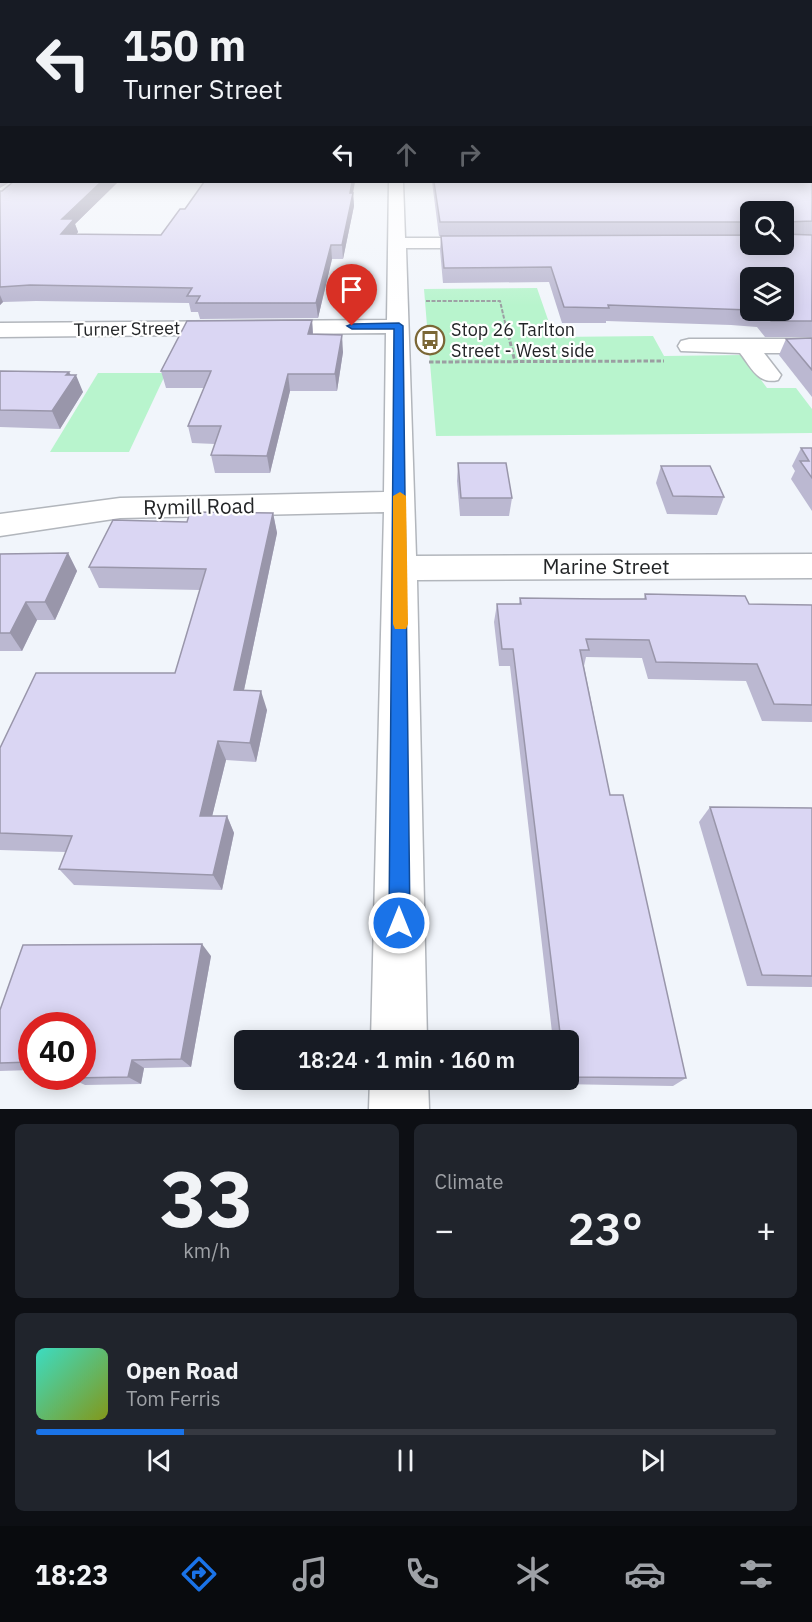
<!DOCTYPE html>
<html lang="en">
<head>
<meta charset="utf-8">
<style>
  :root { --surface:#171b24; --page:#20242c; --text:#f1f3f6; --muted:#9ea1a6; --line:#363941; --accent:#1a73e8 }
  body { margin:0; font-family:"IBM Plex Sans",sans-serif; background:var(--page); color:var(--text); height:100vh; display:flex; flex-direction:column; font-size:22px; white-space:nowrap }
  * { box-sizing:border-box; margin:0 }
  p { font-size:20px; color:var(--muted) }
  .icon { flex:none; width:33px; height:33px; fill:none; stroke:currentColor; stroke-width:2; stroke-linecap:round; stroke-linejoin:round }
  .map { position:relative; height:1109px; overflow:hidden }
  .drawer { display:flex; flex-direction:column; gap:15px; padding:15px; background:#0d0f14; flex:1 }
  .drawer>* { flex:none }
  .top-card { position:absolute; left:0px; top:0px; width:813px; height:183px; box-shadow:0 3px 15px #0003; background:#171b24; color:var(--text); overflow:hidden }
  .tools { position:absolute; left:740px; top:201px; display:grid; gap:12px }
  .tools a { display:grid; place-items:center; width:54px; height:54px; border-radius:9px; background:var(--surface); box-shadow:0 3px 15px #0003; font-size:30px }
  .speed { position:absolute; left:18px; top:1012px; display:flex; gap:12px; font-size:30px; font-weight:700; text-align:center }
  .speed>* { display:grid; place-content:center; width:78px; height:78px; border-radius:50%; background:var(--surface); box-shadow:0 3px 15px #0003; line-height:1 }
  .speed .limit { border:9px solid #d22; background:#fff; color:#111 }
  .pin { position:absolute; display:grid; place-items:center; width:51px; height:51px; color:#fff; margin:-62px -26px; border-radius:50% 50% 50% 0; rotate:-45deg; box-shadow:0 0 6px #0007 }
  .pin .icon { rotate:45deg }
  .me { position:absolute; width:66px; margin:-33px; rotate:0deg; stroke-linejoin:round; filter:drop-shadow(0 0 4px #0008) }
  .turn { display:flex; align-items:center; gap:21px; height:126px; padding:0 24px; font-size:27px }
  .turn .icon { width:78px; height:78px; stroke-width:2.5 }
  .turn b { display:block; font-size:42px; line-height:51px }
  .lanes { display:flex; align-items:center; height:57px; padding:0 24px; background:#0003; justify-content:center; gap:30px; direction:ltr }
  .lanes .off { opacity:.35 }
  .big { font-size:45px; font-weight:600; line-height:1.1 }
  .drawer .tile { flex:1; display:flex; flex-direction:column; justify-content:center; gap:9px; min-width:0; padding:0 21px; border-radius:9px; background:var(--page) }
  .drawer .dial { align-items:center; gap:0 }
  .dial b { font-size:78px; line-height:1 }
  .song { display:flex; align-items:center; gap:18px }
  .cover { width:72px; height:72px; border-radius:9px; background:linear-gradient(135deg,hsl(170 70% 55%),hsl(70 70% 35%)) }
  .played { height:6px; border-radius:3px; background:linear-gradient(90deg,var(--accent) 20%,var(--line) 20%) }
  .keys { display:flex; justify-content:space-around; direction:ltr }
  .heat { display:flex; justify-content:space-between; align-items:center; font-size:33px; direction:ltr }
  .drawer .tiles { flex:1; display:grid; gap:15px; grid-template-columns:1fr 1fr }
  .tile:last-child { grid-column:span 2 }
  .trip { position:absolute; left:234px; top:1030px; width:345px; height:60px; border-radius:9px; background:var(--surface); box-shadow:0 3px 15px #0003; font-weight:600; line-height:60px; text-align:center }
  .tabs { display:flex; height:96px; justify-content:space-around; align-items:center; background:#090b0e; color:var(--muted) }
  .tabs .icon { width:42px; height:42px }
  .tabs .current { color:var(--accent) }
  .tabs b { font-size:27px; color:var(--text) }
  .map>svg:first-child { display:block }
  .green { fill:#b8f4cd }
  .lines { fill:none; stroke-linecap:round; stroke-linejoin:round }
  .minor-casing { stroke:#b2b6bc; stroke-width:3 }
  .path-far1 { stroke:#9b9ea2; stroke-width:2; stroke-dasharray:4 1.5; stroke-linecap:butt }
  .path { stroke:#9b9ea2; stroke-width:3; stroke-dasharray:4.5 2; stroke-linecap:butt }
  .minor { fill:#fff; fill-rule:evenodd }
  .wall { fill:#bbb8d1; fill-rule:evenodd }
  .shaded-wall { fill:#9996aa }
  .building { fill:#dad6f3; stroke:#9996aa; stroke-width:1.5 }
  .route { fill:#1a73e8; stroke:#114b97; stroke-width:1.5 }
  .slow { fill:#f59e0b }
  .labels { text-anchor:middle; stroke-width:4.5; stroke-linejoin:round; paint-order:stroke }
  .far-street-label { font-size:18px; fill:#232527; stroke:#fff }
  .far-poi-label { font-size:18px; fill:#232527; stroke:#fff; text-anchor:start }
  .street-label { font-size:21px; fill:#232527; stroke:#fff }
</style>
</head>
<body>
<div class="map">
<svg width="812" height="1109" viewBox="0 0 812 1109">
  <rect width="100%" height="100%" fill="#f1f5fb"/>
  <g class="green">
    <polygon points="537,288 554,337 653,336 664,356 743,355 767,388 796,388 812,409 812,433 436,436 424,289"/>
    <polygon points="98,373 166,373 129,452 50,452"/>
  </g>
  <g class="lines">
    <g class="minor-casing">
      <g id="minor">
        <polygon points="389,182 403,182 405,238 484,238 490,239 493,243 490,247 484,248 406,248 416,556 812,554 812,578 417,580 427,1041 371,1041 384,512 120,518 0,536 0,514 120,498 384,492 386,333 0,337 0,323 387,320"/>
        <path d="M689,339H812V353H764L781,375L778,380C758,385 751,367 740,353L681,351L678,346L681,341Z"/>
        <polygon points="370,1080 428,1080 429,1109 369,1109"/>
      </g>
    </g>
    <polyline class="path-far1" points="426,301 500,301 507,331"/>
    <g class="path">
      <polyline points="507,329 515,362"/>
      <polyline points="429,362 664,361"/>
    </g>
    <use href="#minor" class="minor"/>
  </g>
  <g class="wall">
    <path d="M812,151V337H765L757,327L731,325L606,321V323H562L549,282L443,283L440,250L441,236H564H439L432,182H812ZM750,212L783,244H750ZM750,278L783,310H750Z"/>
    <polygon points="13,182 118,182 75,224 78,232 76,235 161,235 353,193 354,206 343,259 332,259 318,318 200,319 198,312 191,312 189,303 36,301 3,302 0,305 0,191 2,191"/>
    <polygon points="312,320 313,334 343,352 337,391 290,391 270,473 215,473 211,455 215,444 192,443 188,426 204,388 166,388 161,371"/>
    <polygon points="812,338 812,397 779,355 786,339"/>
    <polygon points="0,371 69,372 71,375 83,392 60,429 0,427"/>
    <polygon points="801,448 812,448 812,511 791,479 795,471 792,466"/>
    <polygon points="458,463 512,498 509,516 460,516 457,481"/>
    <polygon points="661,466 724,497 717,515 667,514 656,483"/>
    <polygon points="273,513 277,533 244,690 267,710 256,762 226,760 212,816 227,816 234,833 222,890 74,885 59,869 66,852 0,850 0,748 175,673 200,590 99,588 89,567 187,522"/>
    <polygon points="68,553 77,571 55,620 37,620 22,651 0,651 0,554"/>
    <polygon points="645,594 749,604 812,605 812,722 762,721 746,681 648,679 642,658 586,657 584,666 610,795 686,1078 673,1086 558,1084 558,1080 568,1080 568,1041 553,1041 510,666 499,666 494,622 497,604 519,604 520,598 602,599 644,599"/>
    <polygon points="710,807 812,808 812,987 747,986 699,822"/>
    <polygon points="211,956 191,1067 144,1068 141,1084 85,1085 70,1078 82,1077 82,1026 32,1026 32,1070 0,1071 0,1010"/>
  </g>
  <g class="shaded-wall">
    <polygon points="2,171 2,182 10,182 0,188 0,172"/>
    <polygon points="101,182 118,182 75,224 78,232 66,249 61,234 62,219"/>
    <polygon points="352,182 355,182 352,199 353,193 354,206 343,259 342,245"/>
    <polygon points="331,245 332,259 318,318 316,303"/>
    <polygon points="0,295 3,302 0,305"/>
    <polygon points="312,320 313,336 308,334"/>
    <polygon points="342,335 343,352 337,391 335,374"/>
    <polygon points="69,372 73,381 76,375 83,392 60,429 52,411 66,375"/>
    <polygon points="288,374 290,391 270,473 267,456"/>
    <polygon points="273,513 277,533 240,709 234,690"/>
    <polygon points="68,553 77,571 55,620 45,602"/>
    <polygon points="26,602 37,620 22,651 10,633"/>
    <polygon points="261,691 267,710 256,762 250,743"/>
    <polygon points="218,741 226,760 208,833 200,816"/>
    <polygon points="227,816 234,833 222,890 213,875"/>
    <polygon points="202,944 211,956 191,1067 181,1059"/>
    <polygon points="132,1060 144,1068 141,1084 128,1077"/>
  </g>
  <g class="building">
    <polygon points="0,151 2,151 2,171 0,172"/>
    <polygon points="812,151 812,221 787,222 786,228 783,230 783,212 750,212 750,222 440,222 434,182 812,182"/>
    <polygon points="13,182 101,182 62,219 74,219 61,234 161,235 180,209 185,209 204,182 352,182 350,193 353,193 342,245 331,245 316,303 196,303 200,296 187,296 192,288 30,285 0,287 0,191 2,191"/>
    <polygon points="783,234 812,235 812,321 771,321 763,311 761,310 783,310 783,278 750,278 750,310 608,305 609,308 564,307 551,267 444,268 441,236 750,235 750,244 783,244"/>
    <polygon points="312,320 308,334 342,335 335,374 288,374 267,456 211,455 221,426 188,426 211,371 161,371 187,321"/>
    <polygon points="812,338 812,370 786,339"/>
    <polygon points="0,371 69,372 66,375 76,375 52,411 0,410"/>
    <polygon points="801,448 812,448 812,478 800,461 809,461"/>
    <polygon points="458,463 506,463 512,498 461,498"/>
    <polygon points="661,466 710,466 724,497 673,496"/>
    <polygon points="190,512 273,513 234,690 261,691 250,743 218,741 200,816 227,816 213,875 59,869 72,836 0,833 0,748 36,673 175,673 206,569 89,567 113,520 187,522"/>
    <polygon points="68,553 45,602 26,602 10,633 0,633 0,554"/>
    <polygon points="645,594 745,596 749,604 812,605 812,705 774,704 757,664 656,662 649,640 586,639 589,650 580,650 610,795 623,795 686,1078 568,1077 568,1041 561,1041 513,649 502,649 497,604 521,604 520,598 602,599 646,599"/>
    <polygon points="710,807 812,808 812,976 762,975"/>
    <polygon points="202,944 181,1059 132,1060 128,1077 70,1078 70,1077 82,1077 82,1026 32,1026 32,1062 0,1063 0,1010 23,945"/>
  </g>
  <linearGradient id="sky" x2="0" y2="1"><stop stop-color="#75c1e1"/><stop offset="0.49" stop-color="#f9fafd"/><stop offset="1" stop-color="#f9fafd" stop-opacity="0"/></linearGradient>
  <rect width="812" height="306" fill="url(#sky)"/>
  <polygon class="route" points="399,323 403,326 410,923 407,930 399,933 392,930 389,923 394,329 352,329 347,326 352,324"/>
  <polygon class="slow" points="400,492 406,496 408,624 406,629 395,629 393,624 393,496"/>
  <defs>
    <g id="bus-ring" transform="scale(1.5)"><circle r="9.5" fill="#fff" stroke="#7b6736" stroke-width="1.5"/><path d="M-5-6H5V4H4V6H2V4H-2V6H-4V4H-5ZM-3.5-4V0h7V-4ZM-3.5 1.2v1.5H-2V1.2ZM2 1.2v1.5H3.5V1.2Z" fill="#7b6736"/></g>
  </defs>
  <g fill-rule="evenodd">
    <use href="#bus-ring" x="430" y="340"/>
  </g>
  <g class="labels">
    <g class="far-street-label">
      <text transform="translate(127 329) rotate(-1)" y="6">Turner Street</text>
    </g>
    <g class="far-poi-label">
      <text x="451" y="336">Stop 26 Tarlton<tspan x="451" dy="21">Street - West side</tspan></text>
    </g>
    <g class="street-label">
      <text transform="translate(199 507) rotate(-1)" y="7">Rymill Road</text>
      <text x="606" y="574">Marine Street</text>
    </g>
  </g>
</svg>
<div class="tools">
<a><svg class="icon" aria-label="search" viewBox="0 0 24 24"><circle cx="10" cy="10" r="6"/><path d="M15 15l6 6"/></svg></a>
<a><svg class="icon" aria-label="layers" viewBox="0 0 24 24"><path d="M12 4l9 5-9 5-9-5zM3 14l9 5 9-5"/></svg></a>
</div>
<div class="speed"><div class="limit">40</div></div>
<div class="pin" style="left:352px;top:326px;background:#d93025"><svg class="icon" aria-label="arrive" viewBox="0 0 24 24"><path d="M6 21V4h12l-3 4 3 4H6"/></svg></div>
<svg class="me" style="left:399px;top:923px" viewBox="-20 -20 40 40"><circle r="17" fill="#1a73e8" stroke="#fff" stroke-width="3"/><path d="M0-11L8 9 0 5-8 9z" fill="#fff"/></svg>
<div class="trip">18:24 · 1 min · 160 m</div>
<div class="top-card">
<div class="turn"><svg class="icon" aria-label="left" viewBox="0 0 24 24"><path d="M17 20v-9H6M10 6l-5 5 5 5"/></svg><div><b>150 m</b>Turner Street</div></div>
<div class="lanes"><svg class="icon" aria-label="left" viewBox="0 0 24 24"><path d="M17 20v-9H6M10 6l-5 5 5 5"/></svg><svg class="icon off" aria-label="ahead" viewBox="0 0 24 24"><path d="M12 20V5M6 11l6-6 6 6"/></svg><svg class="icon off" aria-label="right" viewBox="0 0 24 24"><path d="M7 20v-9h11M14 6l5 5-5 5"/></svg></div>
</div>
</div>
<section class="drawer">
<div class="tiles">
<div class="tile dial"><b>33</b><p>km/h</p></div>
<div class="tile"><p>Climate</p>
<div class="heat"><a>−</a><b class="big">23°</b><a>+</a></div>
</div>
<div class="tile">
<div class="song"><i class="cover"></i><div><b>Open Road</b><p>Tom Ferris</p></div></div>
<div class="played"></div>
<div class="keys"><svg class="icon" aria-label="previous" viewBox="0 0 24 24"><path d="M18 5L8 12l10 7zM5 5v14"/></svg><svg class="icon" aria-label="pause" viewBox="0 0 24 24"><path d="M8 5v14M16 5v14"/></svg><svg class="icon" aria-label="next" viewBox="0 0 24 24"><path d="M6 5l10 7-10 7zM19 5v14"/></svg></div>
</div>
</div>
</section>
<nav class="tabs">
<b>18:23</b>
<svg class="icon current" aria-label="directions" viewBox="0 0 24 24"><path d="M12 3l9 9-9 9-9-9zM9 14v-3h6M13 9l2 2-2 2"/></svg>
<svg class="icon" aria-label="music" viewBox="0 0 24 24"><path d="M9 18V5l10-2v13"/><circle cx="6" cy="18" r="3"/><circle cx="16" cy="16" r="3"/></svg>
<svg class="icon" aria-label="phone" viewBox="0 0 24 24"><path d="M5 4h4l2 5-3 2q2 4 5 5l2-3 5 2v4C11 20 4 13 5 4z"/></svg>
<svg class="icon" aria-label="climate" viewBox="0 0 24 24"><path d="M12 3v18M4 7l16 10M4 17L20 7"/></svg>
<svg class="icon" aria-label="car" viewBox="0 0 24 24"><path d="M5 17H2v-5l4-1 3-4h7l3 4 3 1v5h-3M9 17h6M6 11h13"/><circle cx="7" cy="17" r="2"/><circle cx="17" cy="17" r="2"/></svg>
<svg class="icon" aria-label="filters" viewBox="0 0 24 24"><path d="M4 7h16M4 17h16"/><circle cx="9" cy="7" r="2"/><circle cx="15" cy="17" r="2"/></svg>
</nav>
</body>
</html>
